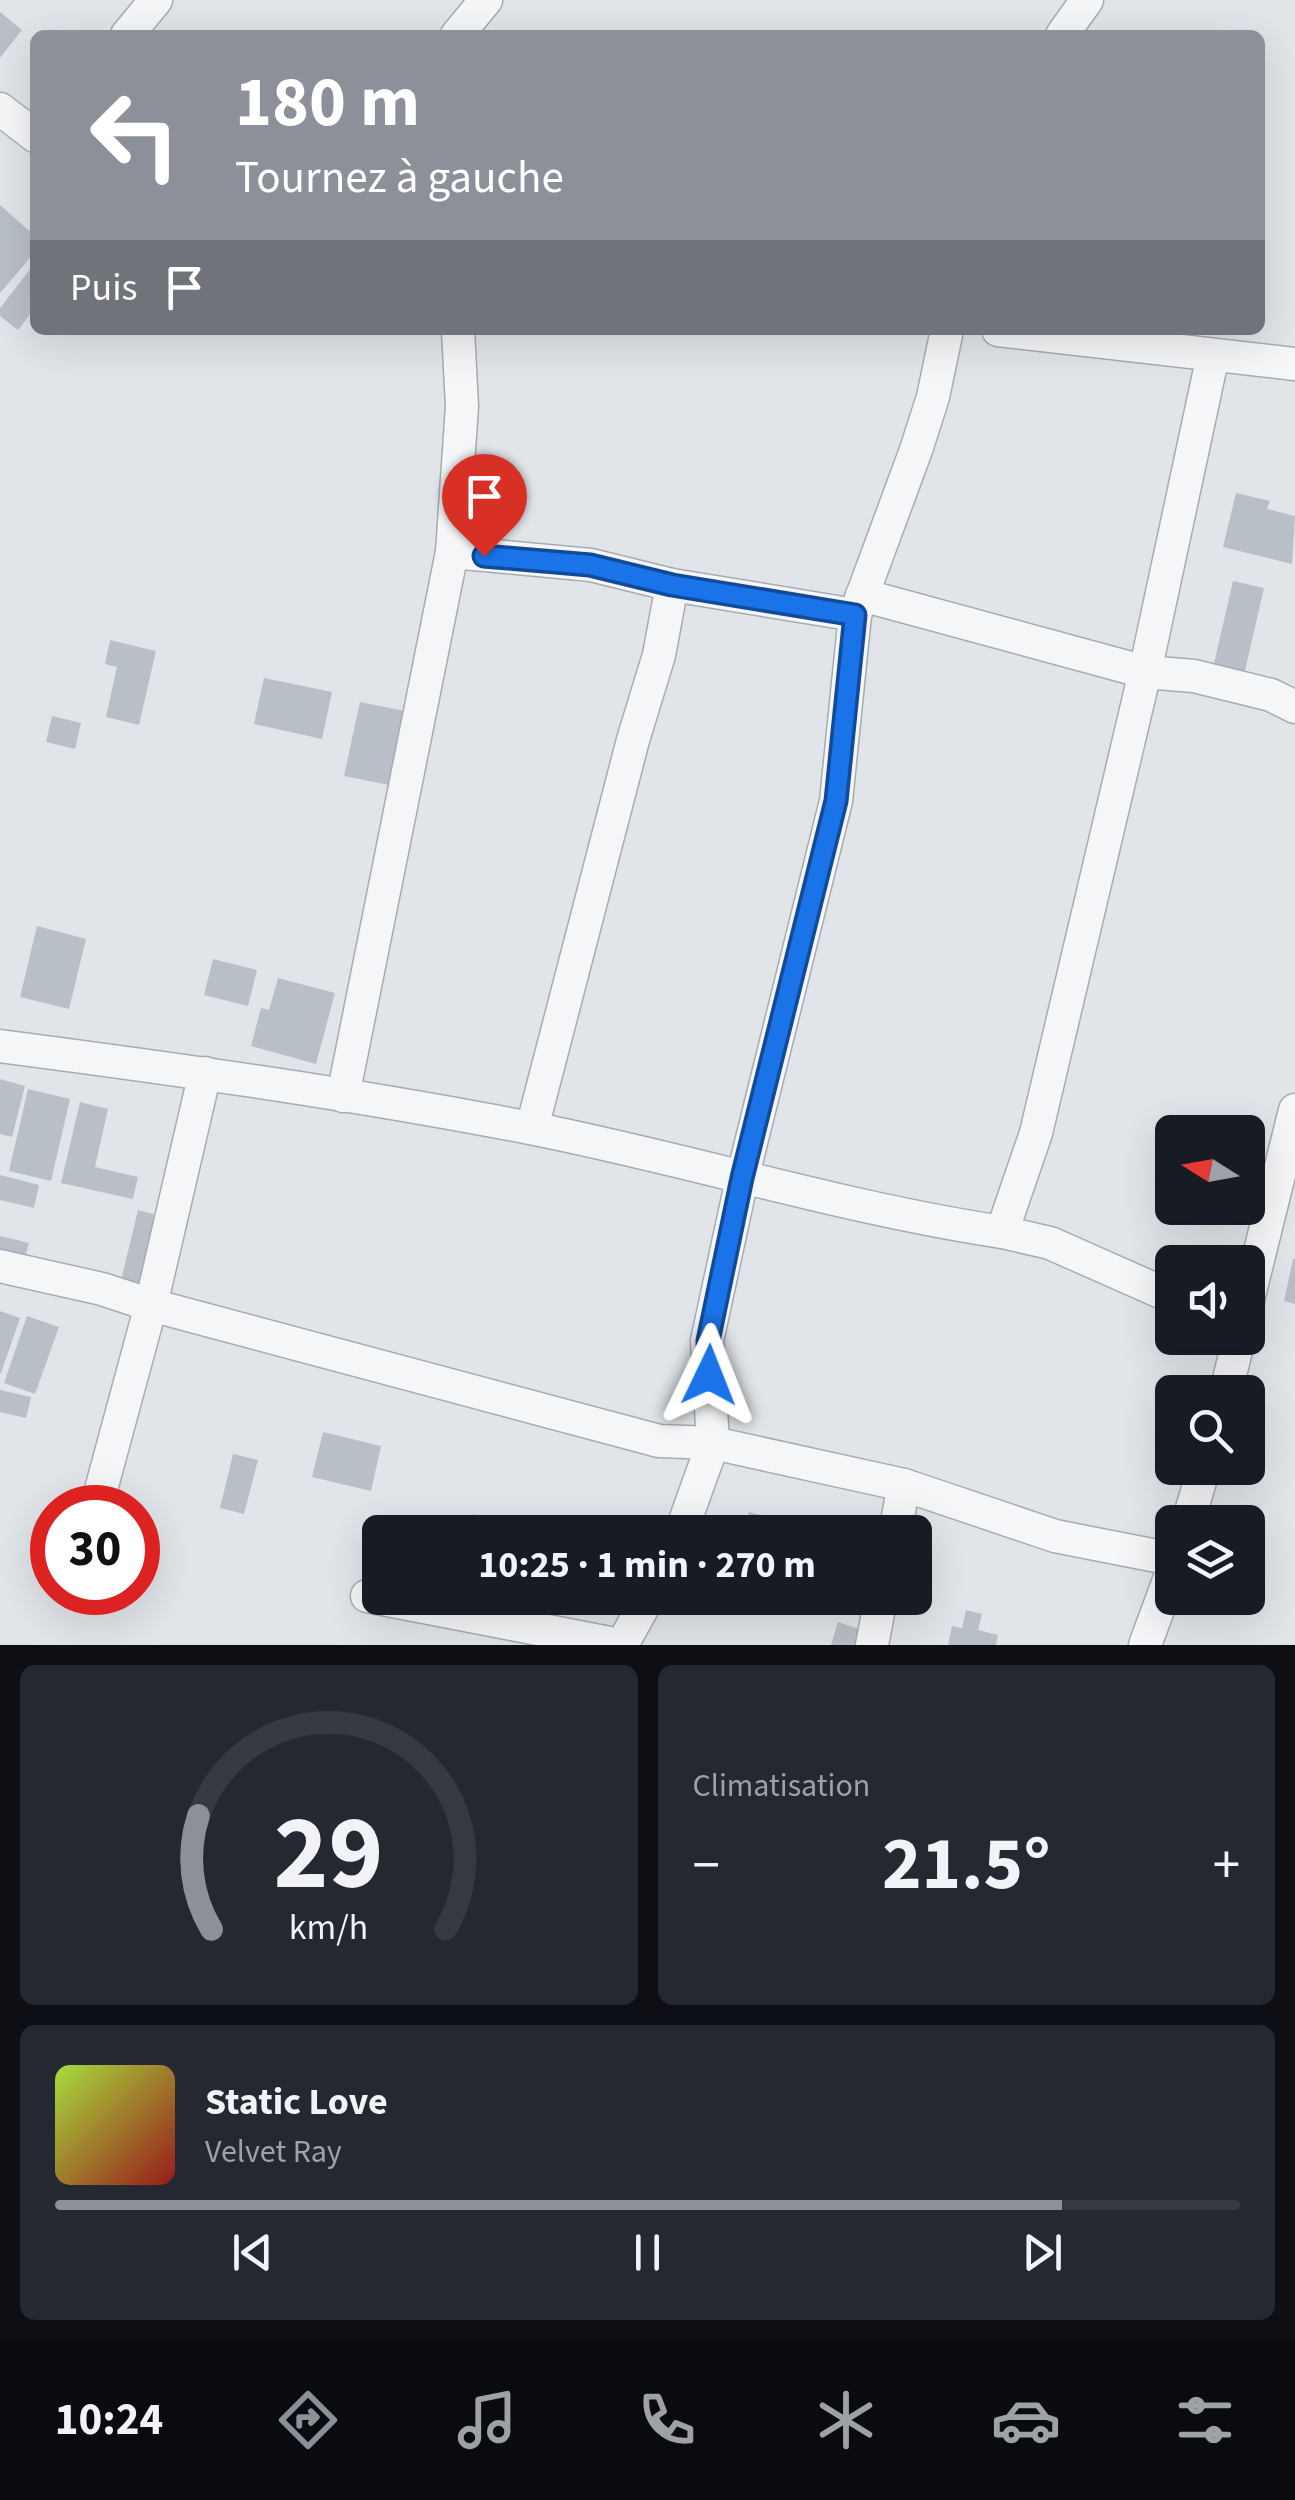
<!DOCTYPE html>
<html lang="fr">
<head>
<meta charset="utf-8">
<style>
  :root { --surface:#171b24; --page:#242831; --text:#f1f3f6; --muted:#9ea1a6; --line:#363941; --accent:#8c9099 }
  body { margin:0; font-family:"Source Sans 3",sans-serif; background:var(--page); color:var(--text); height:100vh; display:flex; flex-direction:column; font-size:38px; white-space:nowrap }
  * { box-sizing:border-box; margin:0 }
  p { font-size:32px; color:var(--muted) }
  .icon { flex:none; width:55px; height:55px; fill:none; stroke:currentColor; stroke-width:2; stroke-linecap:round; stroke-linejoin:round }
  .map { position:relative; height:1645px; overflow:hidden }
  .drawer { display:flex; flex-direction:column; gap:20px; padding:20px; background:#0d0f14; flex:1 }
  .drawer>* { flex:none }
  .hud { position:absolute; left:30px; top:30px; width:1235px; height:305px; border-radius:15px; box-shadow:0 10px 40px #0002; background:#8c9099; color:#fff; overflow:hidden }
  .needle { width:65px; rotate:281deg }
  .tools { position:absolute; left:1155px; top:1115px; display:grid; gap:20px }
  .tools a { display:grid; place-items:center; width:110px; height:110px; border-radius:15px; background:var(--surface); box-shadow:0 10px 40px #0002; font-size:50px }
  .speed { position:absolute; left:30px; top:1485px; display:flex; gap:20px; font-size:50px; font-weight:700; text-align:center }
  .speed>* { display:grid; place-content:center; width:130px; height:130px; border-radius:50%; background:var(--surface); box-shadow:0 10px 40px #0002; line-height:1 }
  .speed .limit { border:15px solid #d22; background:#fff; color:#111 }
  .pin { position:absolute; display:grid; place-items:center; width:85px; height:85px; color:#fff; margin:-102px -42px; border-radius:50% 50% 50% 0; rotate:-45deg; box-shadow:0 0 10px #0007 }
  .pin .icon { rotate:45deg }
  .me { position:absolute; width:110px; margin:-55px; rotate:2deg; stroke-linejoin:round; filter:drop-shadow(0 0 8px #0008) }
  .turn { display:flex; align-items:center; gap:35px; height:210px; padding:0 40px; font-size:45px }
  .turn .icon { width:130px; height:130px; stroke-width:2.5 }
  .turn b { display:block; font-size:70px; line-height:85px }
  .then { display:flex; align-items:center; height:95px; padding:0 40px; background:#0003; gap:20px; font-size:38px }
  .big { font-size:75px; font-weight:700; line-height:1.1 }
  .drawer .card { flex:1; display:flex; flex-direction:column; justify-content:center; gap:15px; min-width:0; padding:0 35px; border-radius:15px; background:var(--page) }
  .drawer .dial { align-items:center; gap:0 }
  .dial svg { height:260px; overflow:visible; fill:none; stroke:var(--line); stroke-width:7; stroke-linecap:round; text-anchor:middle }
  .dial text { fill:var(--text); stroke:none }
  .song { display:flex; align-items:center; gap:30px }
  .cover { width:120px; height:120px; border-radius:15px; background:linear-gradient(135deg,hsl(80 70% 55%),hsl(0 70% 35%)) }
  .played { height:10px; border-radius:5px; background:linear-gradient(90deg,var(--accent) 85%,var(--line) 85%) }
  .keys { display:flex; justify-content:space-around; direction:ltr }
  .heat { display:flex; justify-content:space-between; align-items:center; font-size:55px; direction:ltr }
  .drawer .tiles { flex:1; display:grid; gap:20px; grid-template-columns:1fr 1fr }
  .card:last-child { grid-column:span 2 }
  .trip { position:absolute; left:362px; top:1515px; width:570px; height:100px; border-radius:15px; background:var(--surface); box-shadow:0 10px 40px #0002; font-weight:700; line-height:100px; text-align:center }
  .dock { display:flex; height:160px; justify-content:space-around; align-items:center; background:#090b0e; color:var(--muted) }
  .dock .icon { width:70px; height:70px }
  .dock .active { color:var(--accent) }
  .dock b { font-size:45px; color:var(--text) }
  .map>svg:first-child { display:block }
  .building { fill:#b9bfc6 }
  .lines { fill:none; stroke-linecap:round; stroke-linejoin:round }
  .minor-casing { stroke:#a7acb3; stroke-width:35 }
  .minor { stroke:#f4f6f8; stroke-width:32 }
  .route-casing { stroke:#114b97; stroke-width:25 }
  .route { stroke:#1a73e8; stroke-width:18 }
</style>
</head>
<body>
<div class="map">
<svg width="1295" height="1645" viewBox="0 0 1295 1645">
  <rect width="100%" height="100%" fill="#e1e5e9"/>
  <g class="building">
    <polygon points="0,12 22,30 0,58"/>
    <polygon points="0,205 35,236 35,252 0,293"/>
    <polygon points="35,263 35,308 18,330 0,316 0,308"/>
    <polygon points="1236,493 1270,501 1267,509 1295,516 1292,564 1223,547"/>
    <polygon points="1233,581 1264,588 1244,675 1213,668"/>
    <polygon points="110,640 156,651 139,725 106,717 117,667 105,664"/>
    <polygon points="264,678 332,692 322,739 254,724"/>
    <polygon points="360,702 410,712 394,786 344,776"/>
    <polygon points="52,716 81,723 75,749 46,742"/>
    <polygon points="37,926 86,939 69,1009 20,997"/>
    <polygon points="213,959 257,970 248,1006 204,995"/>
    <polygon points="278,978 335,993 316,1064 251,1046 261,1008 269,1010"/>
    <polygon points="0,1079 25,1086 12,1137 0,1134"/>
    <polygon points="28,1089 70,1099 51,1181 9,1171"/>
    <polygon points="80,1102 108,1109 95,1167 138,1177 133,1199 61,1183"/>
    <polygon points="0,1175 39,1185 34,1208 0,1200"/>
    <polygon points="138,1210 165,1217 145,1295 119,1289"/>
    <polygon points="0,1236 29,1243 23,1265 0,1259"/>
    <polygon points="1293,1259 1295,1259 1295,1304 1284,1301"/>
    <polygon points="0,1311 20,1318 1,1373 0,1373"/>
    <polygon points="27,1316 59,1327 35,1394 4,1383"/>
    <polygon points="0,1390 31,1397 26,1418 0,1412"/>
    <polygon points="323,1432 381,1446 371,1491 312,1477"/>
    <polygon points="233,1454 258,1460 244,1514 220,1508"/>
    <polygon points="749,1512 793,1522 791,1532 744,1532"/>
    <polygon points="473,1514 489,1517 485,1532 468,1532"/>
    <polygon points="966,1610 982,1614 978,1630 998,1635 996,1645 948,1645 952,1626 962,1628"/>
    <polygon points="838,1622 862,1630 858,1645 831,1645"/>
  </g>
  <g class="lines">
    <g class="minor-casing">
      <g id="minor">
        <polyline points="127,35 156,0"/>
        <polyline points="457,35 486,0"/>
        <polyline points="1062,35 1087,0"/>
        <polyline points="0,109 35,136"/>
        <polyline points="998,330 1295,364"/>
        <polyline points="452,552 462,406 458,330"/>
        <polyline points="862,595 1145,672 1194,676 1271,695 1295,707"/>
        <path d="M0,1046C177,1069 355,1094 530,1128C688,1159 842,1208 1002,1232L1036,1133L1145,672L1213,355"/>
        <polyline points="343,1096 452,552 591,565 672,585 855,615"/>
        <polyline points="532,1128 633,740 659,655 672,585"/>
        <polyline points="1002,1232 1050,1243 1172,1297"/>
        <polyline points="0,1266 102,1289 151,1305 659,1441 713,1443 904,1485 1055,1536 1172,1559"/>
        <polyline points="1248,1300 1295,1110"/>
        <polyline points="1226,1392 1239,1338"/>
        <polyline points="96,1508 151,1305 205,1073"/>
        <polyline points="1188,1522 1204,1468"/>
        <polyline points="681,1532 713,1443 707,1341 742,1179 836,801 855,615 916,450 933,397 947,330"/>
        <polyline points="895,1532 904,1485"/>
        <polyline points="367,1596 620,1645"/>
        <polyline points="622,1645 648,1598"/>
        <polyline points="872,1645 881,1598"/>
        <polyline points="1145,1645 1172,1572"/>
      </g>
    </g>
    <use href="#minor" class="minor"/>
  </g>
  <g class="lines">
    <g class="route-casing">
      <polyline id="route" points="484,556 590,565 672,585 855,615 836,801 742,1178 708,1341 709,1375"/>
    </g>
    <use href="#route" class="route"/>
  </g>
</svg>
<div class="tools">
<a><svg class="needle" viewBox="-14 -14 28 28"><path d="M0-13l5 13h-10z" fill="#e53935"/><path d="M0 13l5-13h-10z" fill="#9ea1a6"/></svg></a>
<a><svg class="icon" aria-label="sound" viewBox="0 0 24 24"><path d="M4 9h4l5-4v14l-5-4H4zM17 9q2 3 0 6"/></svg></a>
<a><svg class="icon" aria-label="search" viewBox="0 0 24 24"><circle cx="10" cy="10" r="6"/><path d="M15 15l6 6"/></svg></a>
<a><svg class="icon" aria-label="layers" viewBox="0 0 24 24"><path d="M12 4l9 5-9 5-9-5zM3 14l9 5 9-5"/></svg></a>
</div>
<div class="speed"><div class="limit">30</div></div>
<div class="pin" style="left:484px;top:556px;background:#d93025"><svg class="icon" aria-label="arrive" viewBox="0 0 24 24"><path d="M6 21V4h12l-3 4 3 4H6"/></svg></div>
<svg class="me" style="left:709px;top:1375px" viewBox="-20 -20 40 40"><path d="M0-17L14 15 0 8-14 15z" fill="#1a73e8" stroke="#fff" stroke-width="4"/></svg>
<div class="trip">10:25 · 1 min · 270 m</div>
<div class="hud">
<div class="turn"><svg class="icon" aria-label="left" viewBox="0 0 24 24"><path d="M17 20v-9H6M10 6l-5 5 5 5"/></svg><div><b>180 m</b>Tournez à gauche</div></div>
<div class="then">Puis<svg class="icon" aria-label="arrive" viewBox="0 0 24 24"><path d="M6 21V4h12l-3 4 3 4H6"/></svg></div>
</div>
</div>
<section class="drawer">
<div class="tiles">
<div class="card dial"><svg viewBox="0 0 100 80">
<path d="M14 69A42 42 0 1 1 86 69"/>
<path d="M14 69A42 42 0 0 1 10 34" stroke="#8c9099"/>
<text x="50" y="56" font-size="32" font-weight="700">29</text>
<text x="50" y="72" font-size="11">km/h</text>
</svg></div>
<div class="card"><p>Climatisation</p>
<div class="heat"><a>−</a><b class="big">21.5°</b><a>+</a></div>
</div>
<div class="card">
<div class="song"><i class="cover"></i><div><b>Static Love</b><p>Velvet Ray</p></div></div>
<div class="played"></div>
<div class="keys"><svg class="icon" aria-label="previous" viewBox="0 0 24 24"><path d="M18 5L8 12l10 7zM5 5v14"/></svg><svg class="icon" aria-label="pause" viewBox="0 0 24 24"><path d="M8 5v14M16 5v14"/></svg><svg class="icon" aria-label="next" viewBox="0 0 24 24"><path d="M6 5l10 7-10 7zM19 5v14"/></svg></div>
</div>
</div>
</section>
<nav class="dock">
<b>10:24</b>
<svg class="icon active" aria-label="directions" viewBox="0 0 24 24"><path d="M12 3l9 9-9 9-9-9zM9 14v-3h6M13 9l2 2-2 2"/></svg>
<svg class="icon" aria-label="music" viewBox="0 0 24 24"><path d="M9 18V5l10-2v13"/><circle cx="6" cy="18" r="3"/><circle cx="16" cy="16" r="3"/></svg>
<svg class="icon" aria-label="phone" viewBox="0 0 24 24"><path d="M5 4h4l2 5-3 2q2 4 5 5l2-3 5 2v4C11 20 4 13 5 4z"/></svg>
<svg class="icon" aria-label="climate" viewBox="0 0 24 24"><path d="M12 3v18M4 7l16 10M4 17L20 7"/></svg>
<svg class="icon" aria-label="car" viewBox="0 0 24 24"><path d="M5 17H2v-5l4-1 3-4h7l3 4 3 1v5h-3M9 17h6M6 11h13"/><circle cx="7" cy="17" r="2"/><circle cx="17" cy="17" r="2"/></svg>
<svg class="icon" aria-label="filters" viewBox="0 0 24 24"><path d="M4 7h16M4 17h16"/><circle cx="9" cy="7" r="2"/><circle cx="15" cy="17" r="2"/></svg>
</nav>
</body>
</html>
